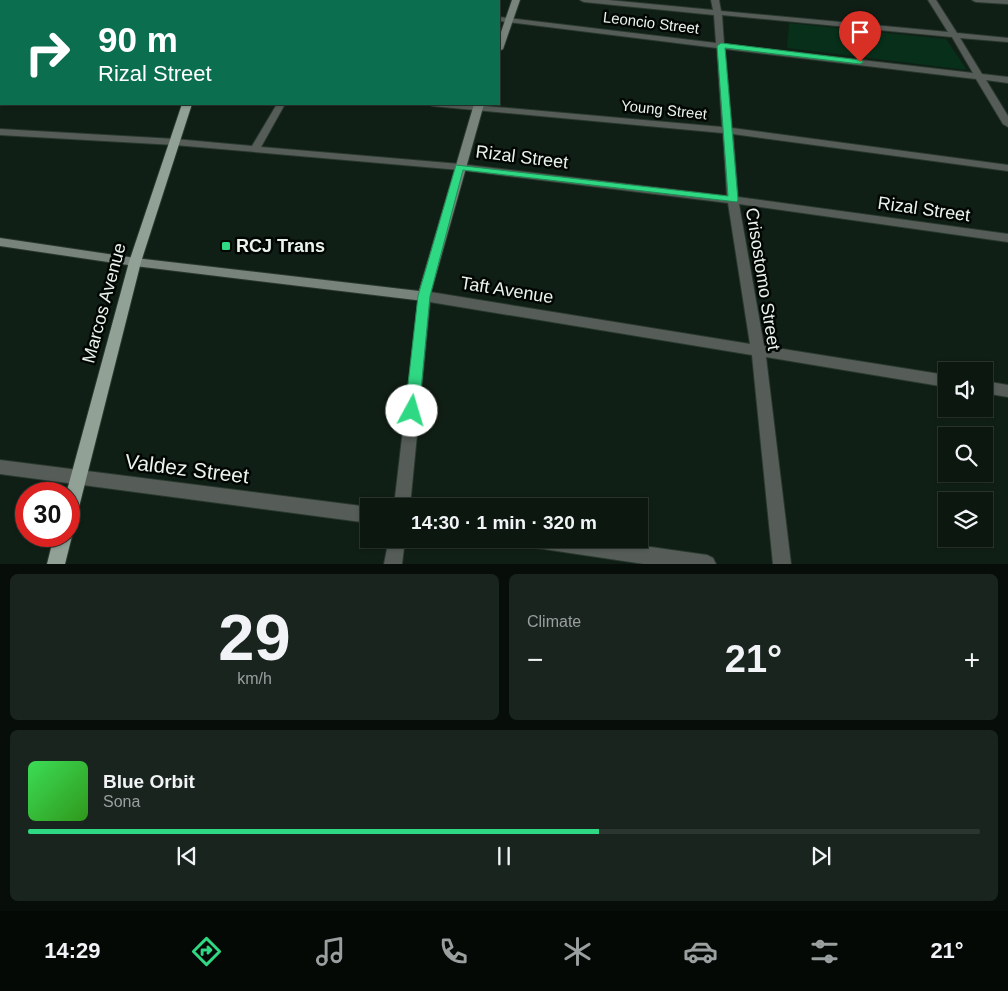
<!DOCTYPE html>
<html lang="en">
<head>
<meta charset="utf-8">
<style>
  :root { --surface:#0c1710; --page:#1a241e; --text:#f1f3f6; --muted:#9a9f9f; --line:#2c3630; --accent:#2fd883 }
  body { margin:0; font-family:Helvetica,sans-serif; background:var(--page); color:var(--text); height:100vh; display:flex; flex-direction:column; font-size:19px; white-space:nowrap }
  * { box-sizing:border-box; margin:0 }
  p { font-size:16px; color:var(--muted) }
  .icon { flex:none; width:28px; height:28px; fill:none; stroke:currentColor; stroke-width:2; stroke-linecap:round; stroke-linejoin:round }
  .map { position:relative; height:564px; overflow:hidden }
  .drawer { display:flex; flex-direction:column; gap:10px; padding:10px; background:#070d09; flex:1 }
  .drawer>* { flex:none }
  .banner { position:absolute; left:0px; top:0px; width:500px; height:105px; box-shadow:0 1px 4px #0004,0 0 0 1px var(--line); background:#0b6e4f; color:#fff; overflow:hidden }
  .tools { position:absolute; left:938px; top:362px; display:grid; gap:10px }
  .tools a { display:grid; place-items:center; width:55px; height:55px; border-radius:0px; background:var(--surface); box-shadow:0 1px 4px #0004,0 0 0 1px var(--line); font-size:25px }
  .speed { position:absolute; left:15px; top:482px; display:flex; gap:10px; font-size:25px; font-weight:700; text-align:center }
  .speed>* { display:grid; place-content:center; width:65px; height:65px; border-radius:50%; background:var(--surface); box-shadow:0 1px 4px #0004,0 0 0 1px var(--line); line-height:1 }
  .speed .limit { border:8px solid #d22; background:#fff; color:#111 }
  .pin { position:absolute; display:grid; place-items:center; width:42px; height:42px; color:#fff; margin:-51px -21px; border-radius:50% 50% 50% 0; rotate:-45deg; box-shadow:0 0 5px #0007 }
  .pin .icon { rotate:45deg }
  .me { position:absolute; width:55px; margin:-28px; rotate:6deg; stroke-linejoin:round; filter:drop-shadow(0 0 4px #0008) }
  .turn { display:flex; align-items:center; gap:18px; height:105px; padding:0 15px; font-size:22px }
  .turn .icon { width:65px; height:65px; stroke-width:2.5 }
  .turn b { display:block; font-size:35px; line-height:42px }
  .big { font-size:38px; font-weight:800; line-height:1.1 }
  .drawer .card { flex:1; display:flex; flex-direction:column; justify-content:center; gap:8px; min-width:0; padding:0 18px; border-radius:8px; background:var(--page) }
  .drawer .dial { align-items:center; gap:0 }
  .dial b { font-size:65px; line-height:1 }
  .song { display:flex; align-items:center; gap:15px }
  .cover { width:60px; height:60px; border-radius:8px; background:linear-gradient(135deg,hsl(130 70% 55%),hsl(110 70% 35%)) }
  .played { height:5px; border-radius:2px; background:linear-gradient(90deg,var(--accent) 60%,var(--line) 60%) }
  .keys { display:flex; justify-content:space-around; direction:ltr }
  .heat { display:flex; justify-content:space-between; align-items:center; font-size:28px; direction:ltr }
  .drawer .tiles { flex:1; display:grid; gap:10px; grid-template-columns:1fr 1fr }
  .card:last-child { grid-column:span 2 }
  .trip { position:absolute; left:360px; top:498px; width:288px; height:50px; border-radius:0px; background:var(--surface); box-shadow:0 1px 4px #0004,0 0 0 1px var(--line); font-weight:800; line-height:50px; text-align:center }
  .menu { display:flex; height:80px; justify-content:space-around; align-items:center; background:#050906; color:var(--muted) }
  .menu .icon { width:35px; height:35px }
  .menu .on { color:var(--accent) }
  .menu b { font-size:22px; color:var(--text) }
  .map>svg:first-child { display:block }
  .green { fill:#072f19 }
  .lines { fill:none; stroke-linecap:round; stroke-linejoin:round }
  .street-casing { stroke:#2a392f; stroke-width:2 }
  .secondary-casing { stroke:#2a392f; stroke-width:2 }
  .primary-casing { stroke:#2a392f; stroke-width:2 }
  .path { stroke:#55635a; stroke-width:2; stroke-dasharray:0.5 2.5; stroke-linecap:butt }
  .street { fill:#565d58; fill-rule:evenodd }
  .secondary { fill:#77837b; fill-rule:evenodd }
  .primary { fill:#91a196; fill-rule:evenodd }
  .route { fill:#2fd883; stroke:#1f8c55 }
  .poi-dot { fill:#2fd883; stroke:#030704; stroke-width:2 }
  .labels { text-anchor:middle; stroke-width:5; stroke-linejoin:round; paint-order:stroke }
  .far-street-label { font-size:15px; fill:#eaf4ed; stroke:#030704 }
  .street-label { font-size:18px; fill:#eaf4ed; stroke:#030704 }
  .poi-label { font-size:18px; font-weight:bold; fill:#eaf4ed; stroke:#030704; text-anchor:start }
  .near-street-label { font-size:21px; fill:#eaf4ed; stroke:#030704 }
</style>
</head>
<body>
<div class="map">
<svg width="1008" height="564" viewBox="0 0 1008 564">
  <rect width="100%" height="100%" fill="#101f15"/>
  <polygon class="green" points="789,23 946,39 967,70 787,48"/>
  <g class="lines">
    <g class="street-casing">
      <g id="street">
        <polygon points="224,0 258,0 259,1 225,1"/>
        <path d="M580,0H608L713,10L711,0H719L721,11L948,32L928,0H936L957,33L1008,38V42L960,38L982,74L1008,77V83L986,80L1008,116V127L1003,124L976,79L725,49L732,128L1008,165V171L733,134L738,197L1008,234V242L739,204L764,346L946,375V387L766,357L791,564H773L752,355L430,302L410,506H394L419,293L424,291L750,344L728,203L460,170L175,145L0,135V129L175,139L252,146L277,104H285L261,147L460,164L727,196L723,133L432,106L431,104H463L722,127L717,48L499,21V17L716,43L714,15L584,2ZM722,15L952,37L973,73L724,44Z"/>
        <polygon points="972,0 1008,0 1008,4 976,2"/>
        <rect x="0" y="22" width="1" height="4"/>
        <rect x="0" y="64" width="1" height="6"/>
        <polygon points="984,381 1008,385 1008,397 984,393"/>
        <polygon points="0,460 369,507 369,523 0,474"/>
        <polygon points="389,539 405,539 402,564 384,564"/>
        <polygon points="528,539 594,539 707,555 713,558 716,564 644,564 537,548 531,545"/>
      </g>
    </g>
    <g class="secondary-casing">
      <g id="secondary">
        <polygon points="512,0 520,0 503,49 499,51 499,38"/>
        <polygon points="474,104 484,104 430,296 429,299 424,301 135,266 0,246 0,238 135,258 419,291"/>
      </g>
    </g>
    <g class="primary-casing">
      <g id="primary">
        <rect x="217" y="0" width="8" height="1"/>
        <polygon points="182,104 192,104 141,262 77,515 75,521 69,523 69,494 66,494 129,262"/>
        <polygon points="69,530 72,536 65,564 47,564 54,536 69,536"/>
      </g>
    </g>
    <polyline class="path" points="67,1 69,0"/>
    <use href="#street" class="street"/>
    <use href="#secondary" class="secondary"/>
    <use href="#primary" class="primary"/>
  </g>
  <polygon class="route" points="721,43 860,60 864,62 860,64 725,48 738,200 737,202 463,170 430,296 419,411 417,415 412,416 407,415 405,411 418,296 456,165 728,196 717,46"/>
  <rect class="poi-dot" x="221" y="241" width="10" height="10" rx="2.5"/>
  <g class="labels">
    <g class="far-street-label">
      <text transform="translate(651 23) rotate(7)" y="5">Leoncio Street</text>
      <text transform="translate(664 110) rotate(6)" y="5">Young Street</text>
    </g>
    <g class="street-label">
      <text transform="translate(522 157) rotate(7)" y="6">Rizal Street</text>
      <text transform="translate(924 209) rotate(8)" y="6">Rizal Street</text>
      <text transform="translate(763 279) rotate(81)" y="6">Crisostomo Street</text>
      <text transform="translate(507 290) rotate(9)" y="6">Taft Avenue</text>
      <text transform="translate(104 303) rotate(-75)" y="6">Marcos Avenue</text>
    </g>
    <g class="poi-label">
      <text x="236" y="252">RCJ Trans</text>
    </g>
    <g class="near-street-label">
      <text transform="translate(187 469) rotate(7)" y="7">Valdez Street</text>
    </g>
  </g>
</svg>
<div class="tools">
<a><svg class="icon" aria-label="sound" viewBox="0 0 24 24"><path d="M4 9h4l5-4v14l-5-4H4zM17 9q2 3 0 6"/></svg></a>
<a><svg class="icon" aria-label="search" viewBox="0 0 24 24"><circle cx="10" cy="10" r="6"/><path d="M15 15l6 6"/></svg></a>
<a><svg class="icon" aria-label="layers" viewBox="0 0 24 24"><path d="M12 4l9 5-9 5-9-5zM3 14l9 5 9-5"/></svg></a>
</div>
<div class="speed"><div class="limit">30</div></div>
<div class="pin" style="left:860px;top:62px;background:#d93025"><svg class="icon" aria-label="arrive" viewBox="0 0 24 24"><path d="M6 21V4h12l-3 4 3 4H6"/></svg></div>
<svg class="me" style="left:412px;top:411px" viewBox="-20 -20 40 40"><circle r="19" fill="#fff"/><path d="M0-13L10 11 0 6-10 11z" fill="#2fd883"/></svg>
<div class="trip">14:30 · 1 min · 320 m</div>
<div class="banner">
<div class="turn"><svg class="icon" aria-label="right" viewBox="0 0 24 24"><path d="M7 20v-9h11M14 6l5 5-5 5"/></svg><div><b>90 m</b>Rizal Street</div></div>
</div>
</div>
<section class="drawer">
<div class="tiles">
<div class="card dial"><b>29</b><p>km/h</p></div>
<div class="card"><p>Climate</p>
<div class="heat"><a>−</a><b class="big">21°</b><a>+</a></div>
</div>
<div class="card">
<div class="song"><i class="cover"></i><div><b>Blue Orbit</b><p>Sona</p></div></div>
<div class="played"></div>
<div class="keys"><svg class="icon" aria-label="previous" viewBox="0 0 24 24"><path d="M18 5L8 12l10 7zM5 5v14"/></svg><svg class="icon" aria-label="pause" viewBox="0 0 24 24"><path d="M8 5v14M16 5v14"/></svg><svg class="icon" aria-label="next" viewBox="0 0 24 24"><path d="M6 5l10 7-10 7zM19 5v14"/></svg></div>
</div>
</div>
</section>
<nav class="menu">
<b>14:29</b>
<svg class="icon on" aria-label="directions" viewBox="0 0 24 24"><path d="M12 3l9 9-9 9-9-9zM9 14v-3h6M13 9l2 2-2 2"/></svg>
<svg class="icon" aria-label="music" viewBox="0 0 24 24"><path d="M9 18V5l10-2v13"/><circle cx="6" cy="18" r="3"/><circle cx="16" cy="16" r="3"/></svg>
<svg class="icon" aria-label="phone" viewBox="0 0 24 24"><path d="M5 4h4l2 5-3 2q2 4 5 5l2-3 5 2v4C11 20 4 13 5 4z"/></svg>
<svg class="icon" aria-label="climate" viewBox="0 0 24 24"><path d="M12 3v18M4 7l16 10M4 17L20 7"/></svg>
<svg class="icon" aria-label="car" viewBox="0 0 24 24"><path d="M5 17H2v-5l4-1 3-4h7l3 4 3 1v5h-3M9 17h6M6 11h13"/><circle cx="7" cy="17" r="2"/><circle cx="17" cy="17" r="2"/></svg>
<svg class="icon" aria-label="filters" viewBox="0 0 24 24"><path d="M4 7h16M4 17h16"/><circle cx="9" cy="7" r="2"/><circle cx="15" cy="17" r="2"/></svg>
<b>21°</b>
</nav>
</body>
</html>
